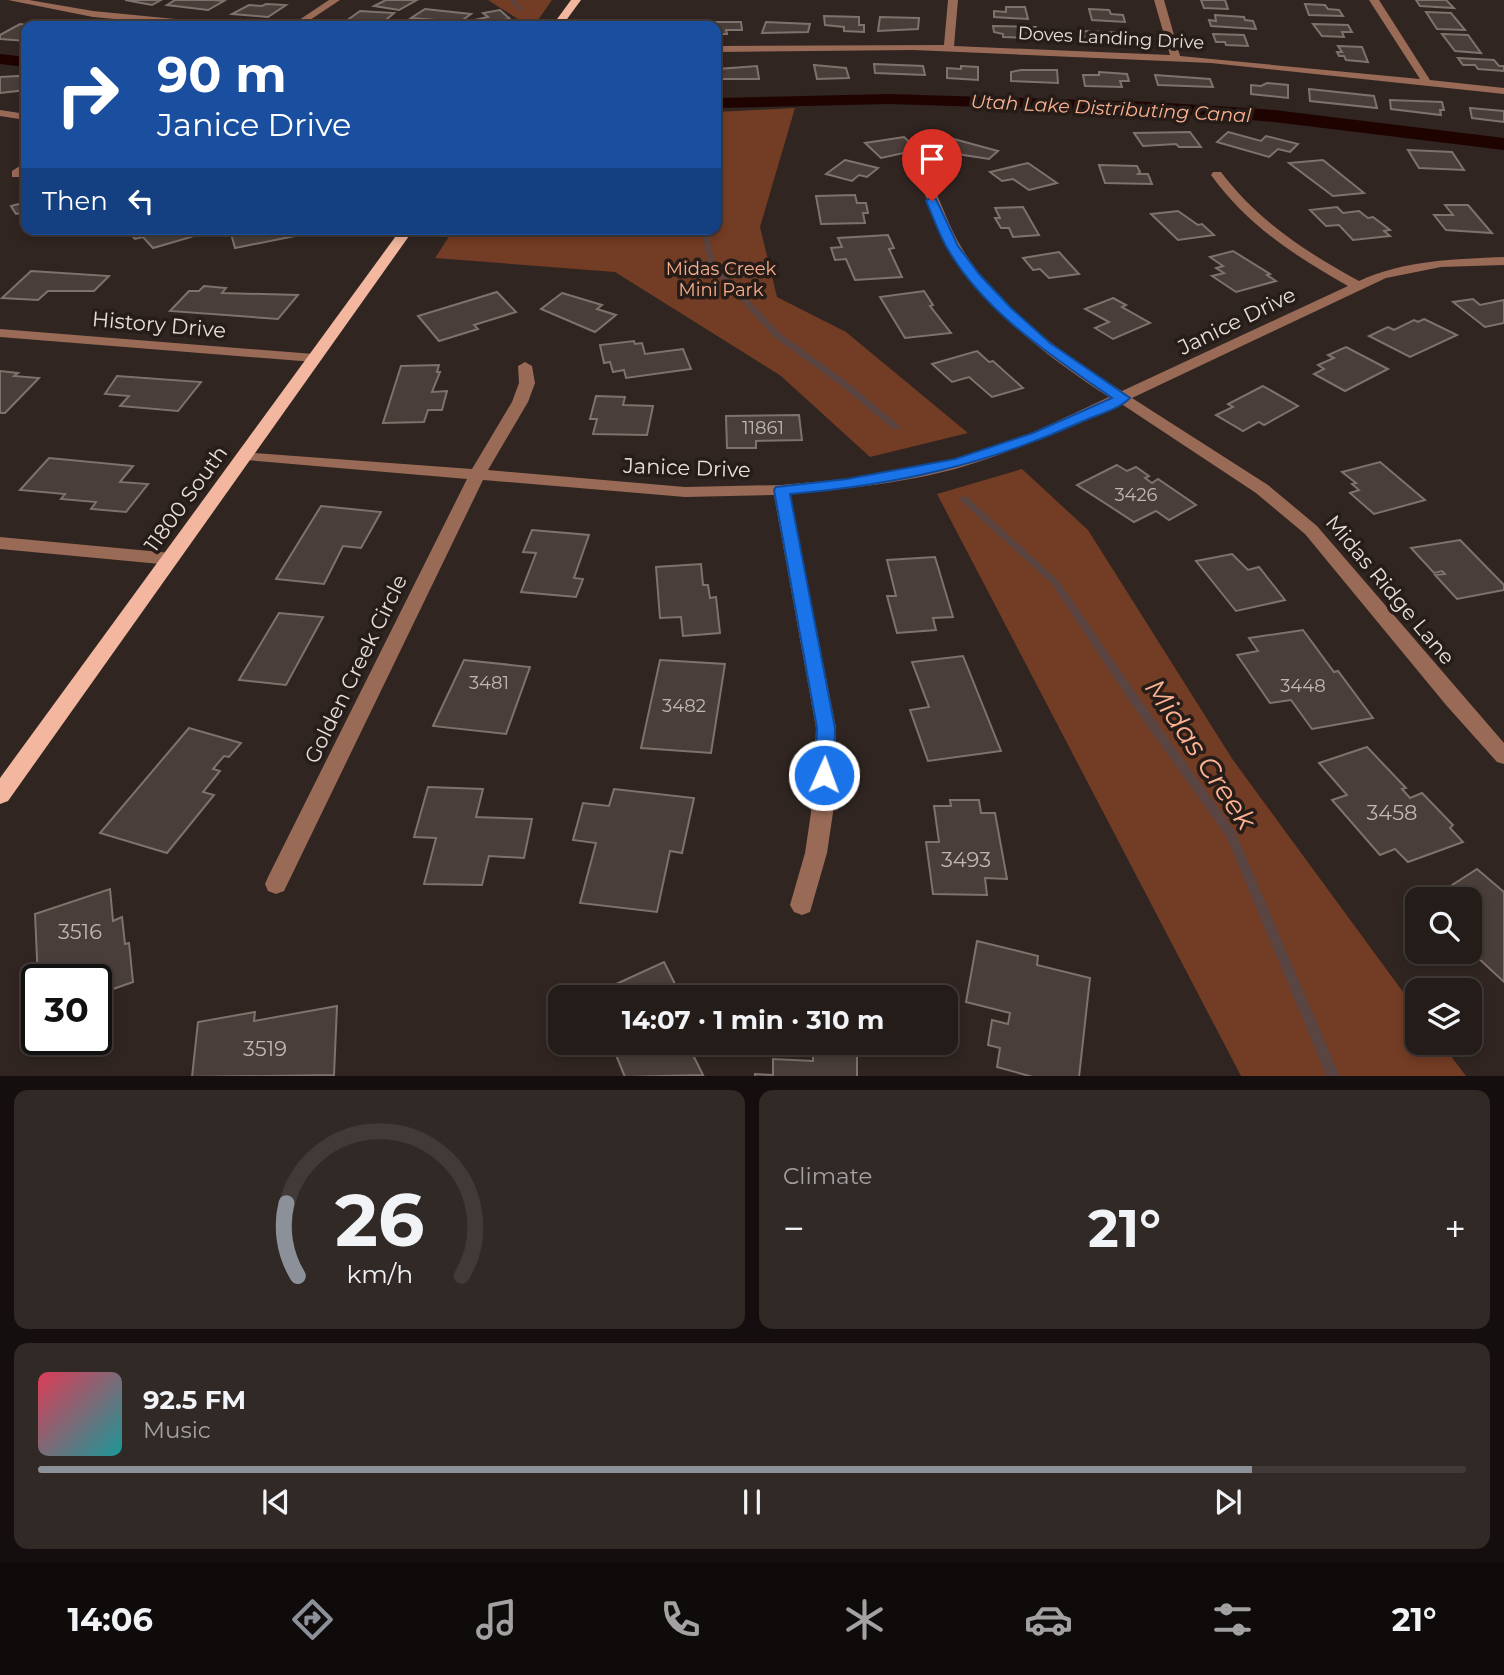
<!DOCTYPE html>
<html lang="en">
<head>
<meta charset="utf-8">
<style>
  :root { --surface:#241c19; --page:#302926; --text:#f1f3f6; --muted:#a3a1a2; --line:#413a38; --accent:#8c9099 }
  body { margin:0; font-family:Montserrat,sans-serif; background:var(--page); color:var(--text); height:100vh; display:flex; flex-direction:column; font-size:26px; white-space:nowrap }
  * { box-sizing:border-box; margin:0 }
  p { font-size:23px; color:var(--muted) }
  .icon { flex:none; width:38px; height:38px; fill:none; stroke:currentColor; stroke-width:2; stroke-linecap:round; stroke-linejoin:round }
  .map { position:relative; height:1076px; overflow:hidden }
  .details { display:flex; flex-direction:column; gap:14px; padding:14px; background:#140f0e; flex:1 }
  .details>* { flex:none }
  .banner { position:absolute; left:21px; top:21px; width:700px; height:214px; border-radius:14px; box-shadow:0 4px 10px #0003,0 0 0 2px var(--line); background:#1a4fa0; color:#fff; overflow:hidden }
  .fabs { position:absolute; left:1405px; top:887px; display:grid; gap:14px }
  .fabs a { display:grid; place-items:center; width:77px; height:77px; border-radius:14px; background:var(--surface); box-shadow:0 4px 10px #0003,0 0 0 2px var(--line); font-size:35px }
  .speed { position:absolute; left:21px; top:964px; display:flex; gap:14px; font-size:35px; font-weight:700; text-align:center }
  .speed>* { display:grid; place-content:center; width:91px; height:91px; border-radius:50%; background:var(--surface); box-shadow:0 4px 10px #0003,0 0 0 2px var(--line); line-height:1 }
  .speed .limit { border:4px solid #111; border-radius:10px; background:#fff; color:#111 }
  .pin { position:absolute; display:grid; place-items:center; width:60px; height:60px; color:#fff; margin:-72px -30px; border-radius:50% 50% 50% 0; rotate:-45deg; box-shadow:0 0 7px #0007 }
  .pin .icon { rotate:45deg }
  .me { position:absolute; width:77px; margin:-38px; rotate:2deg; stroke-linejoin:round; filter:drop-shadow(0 0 5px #0008) }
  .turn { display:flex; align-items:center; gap:24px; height:147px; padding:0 21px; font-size:32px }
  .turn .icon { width:91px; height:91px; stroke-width:2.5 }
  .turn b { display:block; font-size:49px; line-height:60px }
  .then { display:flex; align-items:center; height:66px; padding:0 21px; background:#0003; gap:14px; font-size:26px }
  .big { font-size:52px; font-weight:700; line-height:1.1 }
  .details .widget { flex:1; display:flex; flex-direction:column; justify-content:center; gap:10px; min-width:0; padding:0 24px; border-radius:14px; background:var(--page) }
  .details .dial { align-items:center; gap:0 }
  .dial svg { height:182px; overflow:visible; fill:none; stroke:var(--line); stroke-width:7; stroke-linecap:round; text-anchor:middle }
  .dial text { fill:var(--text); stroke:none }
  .song { display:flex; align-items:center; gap:21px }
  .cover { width:84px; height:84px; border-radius:10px; background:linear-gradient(135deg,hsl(350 70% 55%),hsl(180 70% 35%)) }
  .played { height:7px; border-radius:4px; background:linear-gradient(90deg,var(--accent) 85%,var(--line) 85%) }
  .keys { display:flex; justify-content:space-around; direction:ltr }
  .heat { display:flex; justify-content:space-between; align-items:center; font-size:38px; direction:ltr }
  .details .tiles { flex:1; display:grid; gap:14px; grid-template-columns:1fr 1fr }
  .widget:last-child { grid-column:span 2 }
  .trip { position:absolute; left:548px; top:985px; width:410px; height:70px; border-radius:14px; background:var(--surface); box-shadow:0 4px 10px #0003,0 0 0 2px var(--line); font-weight:700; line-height:70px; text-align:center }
  .tabs { display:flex; height:112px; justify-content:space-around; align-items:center; background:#0e0b0a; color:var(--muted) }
  .tabs .icon { width:49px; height:49px }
  .tabs .selected { color:var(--accent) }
  .tabs b { font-size:32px; color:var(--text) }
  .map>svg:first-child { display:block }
  .green { fill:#733c24 }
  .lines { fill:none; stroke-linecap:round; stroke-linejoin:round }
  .stream { fill:#5b4542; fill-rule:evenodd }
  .canal { fill:#1f0300; fill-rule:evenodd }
  .building { fill:#493e39; stroke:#7f726c; stroke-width:2 }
  .minor { fill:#996a56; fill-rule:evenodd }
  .major { fill:#f2b79e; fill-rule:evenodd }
  .route { fill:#1a73e8; stroke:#114b97; stroke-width:2 }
  .labels { text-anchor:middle; stroke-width:7; stroke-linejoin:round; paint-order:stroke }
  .far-street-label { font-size:18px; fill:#e7dfdc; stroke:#261c18 }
  .far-park-label { font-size:18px; fill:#f9ae8f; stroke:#261c18 }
  .number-label { font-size:18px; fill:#c0b7b3 }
  .far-water-label { font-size:19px; font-style:italic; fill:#fcb192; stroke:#261c18 }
  .street-label { font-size:21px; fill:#e7dfdc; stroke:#261c18 }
  .near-number-label { font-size:21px; fill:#c0b7b3 }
  .near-water-label { font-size:28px; font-style:italic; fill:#fcb192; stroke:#261c18 }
</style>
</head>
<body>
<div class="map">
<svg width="1504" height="1077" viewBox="0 0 1504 1077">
  <rect width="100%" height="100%" fill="#302521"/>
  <g class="green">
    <polygon points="488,0 552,0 538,20 529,26"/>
    <polygon points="795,108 760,227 777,297 846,332 968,433 870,457 781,376 615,272 435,258 454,229 716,229 716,112"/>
    <polygon points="1022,469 1088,530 1233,760 1417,1011 1418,1043 1441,1043 1466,1076 1241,1076 937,494"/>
  </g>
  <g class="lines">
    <g class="stream">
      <polygon points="509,0 514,0 524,10 520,11"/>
      <polygon points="701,229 707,229 715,265 780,333 846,381 899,425 900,427 899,429 893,429 840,385 774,337 709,265"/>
      <polygon points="964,496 967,497 1058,580 1138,696 1235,831 1340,1077 1327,1077 1226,836 1130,702 1052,584 961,501 960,499 961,497"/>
    </g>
    <g class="canal">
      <polygon points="0,54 26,57 26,67 0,64"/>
      <polygon points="889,94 1152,102 1274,110 1504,138 1504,150 1274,122 1152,112 889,104 716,108 716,98"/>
    </g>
  </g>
  <g class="building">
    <polygon points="125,0 161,0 152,5"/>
    <polygon points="175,0 214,0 224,1 208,10 167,5"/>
    <polygon points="386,0 417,0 399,10 374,6"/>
    <polygon points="1201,0 1225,0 1228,9 1204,8"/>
    <polygon points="1416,0 1446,0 1454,8 1420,6"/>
    <polygon points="266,4 286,5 268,17 232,14 249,5 262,6"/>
    <polygon points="1305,4 1325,5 1328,9 1339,10 1343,16 1309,15"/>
    <polygon points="1006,7 1025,7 1028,19 994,17 994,11 1006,12"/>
    <polygon points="425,9 471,14 460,22 411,18"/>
    <polygon points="1089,9 1109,10 1111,14 1123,15 1125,22 1092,20"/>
    <polygon points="500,10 510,19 478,24 474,20 488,17 483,13"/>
    <polygon points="360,11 394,13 381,24 342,24"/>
    <polygon points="1426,12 1451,13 1465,30 1437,29"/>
    <polygon points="1215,15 1244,17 1245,20 1253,21 1256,29 1211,26 1209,20 1216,21"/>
    <polygon points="824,16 859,17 859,25 864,25 864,32 844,31 844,27 825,25"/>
    <polygon points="880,17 919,18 918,29 878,31"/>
    <polygon points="601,22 635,24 634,26 598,26"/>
    <polygon points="706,22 741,22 742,30 726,30 727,34 716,34 716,26 706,26"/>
    <polygon points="766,22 810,24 808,32 762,33"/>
    <polygon points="20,24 33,26 26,26 26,41 0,39 0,35"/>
    <polygon points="1313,24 1348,25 1352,32 1342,32 1344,37 1322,36"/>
    <polygon points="993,26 1036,27 1038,38 1003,37 1003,34 994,32"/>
    <polygon points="1083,31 1128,33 1131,42 1084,40"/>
    <polygon points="1213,34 1244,35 1248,46 1226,45 1225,42 1216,42"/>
    <polygon points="1442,34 1468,35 1481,53 1455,51"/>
    <polygon points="1338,46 1362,47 1368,62 1346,60 1344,56 1339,56 1337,52 1342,52"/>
    <polygon points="1458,58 1494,60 1499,66 1504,66 1504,71 1478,69 1475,65 1463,65"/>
    <polygon points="874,64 923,66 925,75 875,73"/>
    <polygon points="814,65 846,68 849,78 817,79"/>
    <polygon points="757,66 759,79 719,79 718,69"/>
    <polygon points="961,66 978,67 978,80 947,78 947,68 961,69"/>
    <polygon points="1021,70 1057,70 1058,83 1011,81 1011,72"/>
    <polygon points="1099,72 1127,74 1129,81 1120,81 1122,87 1085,86 1083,75 1099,75"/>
    <polygon points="1155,75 1210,79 1213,87 1158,85"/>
    <polygon points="18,76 26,77 23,79 26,80 26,90 0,93 0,77"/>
    <polygon points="1267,83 1288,85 1288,98 1251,94 1251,85 1261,86"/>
    <polygon points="1309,89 1374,96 1377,108 1310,101"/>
    <polygon points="1390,100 1442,102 1444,110 1440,110 1441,115 1391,109"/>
    <polygon points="1470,108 1504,111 1504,122 1472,118"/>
    <polygon points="1190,132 1201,147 1179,147 1176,144 1143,146 1134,133"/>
    <polygon points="1228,132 1261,141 1266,136 1298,144 1290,152 1278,149 1269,157 1217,142"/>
    <polygon points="904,137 918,150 881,158 865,143"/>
    <polygon points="950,138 998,151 989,159 957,154 939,147"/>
    <polygon points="1408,150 1452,152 1464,170 1419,168"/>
    <polygon points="845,160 878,168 867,177 859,175 852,181 826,174"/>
    <polygon points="1323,160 1364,193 1333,196 1289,163"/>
    <polygon points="1028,163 1057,183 1029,190 1013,179 1002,181 990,172"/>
    <polygon points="1099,165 1137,166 1140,172 1138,174 1148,174 1152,184 1105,183"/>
    <polygon points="855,195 857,203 866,203 868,213 863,213 865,223 821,224 816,196"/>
    <polygon points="26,202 26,212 16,214 11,206"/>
    <polygon points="1445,205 1468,205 1492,233 1446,230 1434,215 1453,215"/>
    <polygon points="1023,207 1039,235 1013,237 1009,228 1001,228 995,218 1000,218 995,208"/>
    <polygon points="1337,207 1343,213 1359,211 1368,218 1373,217 1390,230 1384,231 1390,236 1353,240 1339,225 1326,226 1310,210"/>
    <polygon points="1178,211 1198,225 1202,224 1214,235 1178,240 1151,214"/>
    <polygon points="126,229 184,229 191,237 153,248 143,237 135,239"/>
    <polygon points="308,229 310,233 235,248 230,230"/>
    <polygon points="888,235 894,248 889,249 902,277 855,280 846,259 835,260 831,248 842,247 838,238"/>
    <polygon points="1233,251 1270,274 1267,275 1276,281 1236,292 1212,276 1224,273 1216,268 1223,266 1210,257"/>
    <polygon points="1059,252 1079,274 1049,278 1040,269 1033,270 1023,258"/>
    <polygon points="31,271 109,276 94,291 48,291 38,300 2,298"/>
    <polygon points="204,286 226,288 222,293 298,295 278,319 170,311 189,291 199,291"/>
    <polygon points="924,291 933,305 930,306 951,333 905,338 880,297"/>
    <polygon points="497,292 516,312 474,325 478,329 439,341 418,316"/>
    <polygon points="562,293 602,305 597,309 616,315 595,332 541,309"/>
    <polygon points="1113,298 1126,305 1122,307 1150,323 1113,339 1095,328 1109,322 1085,309"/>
    <polygon points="1473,299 1480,305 1504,300 1504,323 1485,327 1453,302"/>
    <polygon points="1424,319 1457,335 1410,357 1369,336 1388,327 1394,330 1414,320 1418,322"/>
    <polygon points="634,341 635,344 642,343 645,354 683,349 691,369 626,378 624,370 613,372 610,362 604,363 600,345"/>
    <polygon points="1346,347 1388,369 1345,391 1314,374 1324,369 1318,365 1334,358 1328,355"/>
    <polygon points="977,351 989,362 993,361 1023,388 992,397 969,377 952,382 932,364"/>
    <polygon points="439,365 437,372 440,372 432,392 447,391 442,410 428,410 424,422 383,423 401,366"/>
    <polygon points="0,371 18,373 14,376 39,378 5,413 0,413"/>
    <polygon points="117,376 201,382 178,411 120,406 129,396 105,394"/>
    <polygon points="1263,386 1298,406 1264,425 1259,422 1243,431 1216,415 1233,407 1228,404"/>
    <polygon points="596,396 625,397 623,405 653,406 647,435 593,434 597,419 590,419"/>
    <polygon points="799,415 802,440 756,441 756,448 727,448 726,416"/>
    <polygon points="49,458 133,466 120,482 148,484 126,512 91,509 96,502 61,499 65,494 20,490"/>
    <polygon points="1380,462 1425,500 1374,514 1350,493 1359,490 1352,484 1356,483 1342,472"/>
    <polygon points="1117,465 1127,471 1136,467 1149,476 1145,478 1152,483 1158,479 1196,505 1169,520 1156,511 1134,522 1077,485"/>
    <polygon points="321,506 381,512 361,548 343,546 324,584 276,579"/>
    <polygon points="532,530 589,535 574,578 583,579 576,597 521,592 536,553 523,552"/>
    <polygon points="1460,540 1504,585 1504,590 1457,599 1435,575 1445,574 1442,571 1434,573 1411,548"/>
    <polygon points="1232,554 1248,570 1259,567 1285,600 1236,611 1196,561"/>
    <polygon points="935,557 953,617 933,618 936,630 897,633 887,596 896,596 887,560"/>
    <polygon points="701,564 703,585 708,585 710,598 716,597 720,633 683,636 681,617 660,618 656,567"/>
    <polygon points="279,613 323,617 286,685 239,680"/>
    <polygon points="1303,630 1334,672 1338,671 1373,718 1312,729 1291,700 1270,703 1237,655 1258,651 1249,638"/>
    <polygon points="963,656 1001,751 928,761 910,710 929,707 912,662"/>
    <polygon points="464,660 530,667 506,734 433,726"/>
    <polygon points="660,660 725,664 711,753 641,748"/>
    <polygon points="189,728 241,743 229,757 224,756 213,769 220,771 203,792 214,795 167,853 100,833"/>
    <polygon points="1367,747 1406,788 1402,789 1410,798 1422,793 1453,825 1450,828 1463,842 1408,862 1395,849 1380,855 1332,800 1347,795 1319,763"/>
    <polygon points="428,787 483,789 476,817 532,819 524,858 489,856 482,885 424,884 436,838 414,837"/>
    <polygon points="614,789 694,798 682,853 670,851 657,912 580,903 596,843 573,840 583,803 609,806"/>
    <polygon points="950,800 979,800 981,813 995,813 1007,879 985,878 987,895 933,894 926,842 939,842 934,806 951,806"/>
    <polygon points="1477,869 1504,892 1504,982 1475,955 1469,959 1462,952 1470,952 1470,900 1429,900"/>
    <polygon points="110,889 113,921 122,917 125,944 129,943 133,982 96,995 96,980 38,980 35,914"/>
    <polygon points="977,941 1038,956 1037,965 1090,978 1079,1077 1033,1077 997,1067 1000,1048 988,1045 992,1020 1008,1024 1010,1013 966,1002"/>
    <polygon points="664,962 682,998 590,998 590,996"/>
    <polygon points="337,1006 334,1075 192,1077 198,1022 255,1012 254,1021"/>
    <polygon points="611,1043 687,1043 703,1075 625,1077"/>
    <polygon points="813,1045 857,1047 857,1077 755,1077 755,1074 773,1075 773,1059 813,1061"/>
  </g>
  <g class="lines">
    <g class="minor">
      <polygon points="8,0 29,0 93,11 216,23 221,26 190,26 93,17"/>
      <polygon points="329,0 340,0 301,26 290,26"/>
      <polygon points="948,0 958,0 954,46 1170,55 1154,0 1164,0 1180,56 1420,79 1369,0 1379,0 1430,80 1504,88 1504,94 1211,63 913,50 716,52 716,46 944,45"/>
      <polygon points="0,110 26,114 26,120 0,116"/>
      <polygon points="26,162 26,172 20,177 12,177 12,171"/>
      <path d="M1213,172H1221C1258,221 1306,252 1359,281C1404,260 1455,259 1504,257V265L1441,267L1386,278L1132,398L1268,485L1317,526L1504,743V764L1497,762L1446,705L1305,534L1256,493L1120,403C1069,427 1019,449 965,466C913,482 845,489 790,494L836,728L835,799L827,853L810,912L802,915L794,912L790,905L805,853L813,799L816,728L774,495L685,497L483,480L284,891L276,894L268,891L265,884L268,877L467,479L246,460L238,455L240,452L472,469L512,402L519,383L518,366L525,362L532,366L535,383L528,402L488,470L685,487L781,485L847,479L955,459L1032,433L1109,397C1053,361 978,305 947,245C937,226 930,205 921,186L923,183L933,186C942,205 949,226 960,245C996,307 1062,353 1122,391L1348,286C1295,256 1247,225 1211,175Z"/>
      <polygon points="0,329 314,354 321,358 314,362 0,337"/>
      <polygon points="0,537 171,553 180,559 171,565 0,549"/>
    </g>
    <g class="major">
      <polygon points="571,0 581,0 562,26 552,26"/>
      <polygon points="401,229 414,229 8,801 0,804 0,778"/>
    </g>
  </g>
  <path class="route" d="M928,199H936L958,246L979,274L1011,308L1050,343L1130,398C1118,410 1096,415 1081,422C985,465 895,485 790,494L835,728L834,775L831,781L824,783L817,781L815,775L817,728L774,490L776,487L847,479L955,459L1033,433L1112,398C1052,356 983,312 946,246C938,232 933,216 926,201Z"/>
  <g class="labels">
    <g class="far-street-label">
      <text transform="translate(1111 38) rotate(3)" y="6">Doves Landing Drive</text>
    </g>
    <g class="far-park-label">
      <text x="721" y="275">Midas Creek<tspan x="721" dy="21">Mini Park</tspan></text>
    </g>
    <g class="number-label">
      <text x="763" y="434">11861</text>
      <text x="1136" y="501">3426</text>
      <text x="489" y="689">3481</text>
      <text x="1303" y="692">3448</text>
      <text x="684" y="712">3482</text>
    </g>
    <g class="far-water-label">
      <text transform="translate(1111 108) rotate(3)" y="7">Utah Lake Distributing Canal</text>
    </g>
    <g class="street-label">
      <text transform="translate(1237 321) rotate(-26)" y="7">Janice Drive</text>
      <text transform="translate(159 325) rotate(5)" y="7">History Drive</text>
      <text transform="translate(687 468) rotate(2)" y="7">Janice Drive</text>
      <text transform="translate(186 499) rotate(-54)" y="7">11800 South</text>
      <text transform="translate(1390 590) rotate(50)" y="7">Midas Ridge Lane</text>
      <text transform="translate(356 669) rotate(-64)" y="7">Golden Creek Circle</text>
    </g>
    <g class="near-number-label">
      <text x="1392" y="820">3458</text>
      <text x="966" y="867">3493</text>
      <text x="80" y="939">3516</text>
      <text x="265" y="1056">3519</text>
    </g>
    <g class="near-water-label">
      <text transform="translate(1201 754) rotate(56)" y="10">Midas Creek</text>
    </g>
  </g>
</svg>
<div class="fabs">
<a><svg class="icon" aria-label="search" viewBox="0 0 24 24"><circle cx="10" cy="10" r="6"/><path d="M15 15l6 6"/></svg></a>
<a><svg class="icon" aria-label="layers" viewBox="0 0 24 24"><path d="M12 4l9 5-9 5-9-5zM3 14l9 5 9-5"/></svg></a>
</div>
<div class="speed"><div class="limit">30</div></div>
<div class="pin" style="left:932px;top:201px;background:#d93025"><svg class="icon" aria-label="arrive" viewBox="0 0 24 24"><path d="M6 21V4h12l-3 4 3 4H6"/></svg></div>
<svg class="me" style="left:824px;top:775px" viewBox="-20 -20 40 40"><circle r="17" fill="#1a73e8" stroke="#fff" stroke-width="3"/><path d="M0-11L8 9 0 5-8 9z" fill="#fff"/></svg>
<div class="trip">14:07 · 1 min · 310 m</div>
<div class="banner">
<div class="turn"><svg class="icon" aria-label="right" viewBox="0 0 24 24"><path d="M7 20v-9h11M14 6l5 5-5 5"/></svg><div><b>90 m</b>Janice Drive</div></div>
<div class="then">Then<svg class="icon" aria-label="left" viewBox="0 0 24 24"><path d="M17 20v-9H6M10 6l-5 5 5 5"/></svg></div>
</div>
</div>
<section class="details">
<div class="tiles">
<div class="widget dial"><svg viewBox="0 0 100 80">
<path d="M14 69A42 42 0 1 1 86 69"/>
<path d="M14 69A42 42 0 0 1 9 37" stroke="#8c9099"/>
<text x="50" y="56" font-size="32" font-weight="700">26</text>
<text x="50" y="72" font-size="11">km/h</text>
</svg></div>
<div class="widget"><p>Climate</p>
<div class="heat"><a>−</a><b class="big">21°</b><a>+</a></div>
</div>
<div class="widget">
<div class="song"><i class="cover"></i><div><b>92.5 FM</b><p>Music</p></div></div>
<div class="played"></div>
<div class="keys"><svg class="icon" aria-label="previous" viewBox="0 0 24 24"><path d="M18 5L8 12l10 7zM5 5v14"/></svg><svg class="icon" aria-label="pause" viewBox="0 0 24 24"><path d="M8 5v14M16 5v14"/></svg><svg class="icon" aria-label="next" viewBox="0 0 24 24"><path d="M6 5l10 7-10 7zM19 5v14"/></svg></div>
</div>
</div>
</section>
<nav class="tabs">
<b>14:06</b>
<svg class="icon selected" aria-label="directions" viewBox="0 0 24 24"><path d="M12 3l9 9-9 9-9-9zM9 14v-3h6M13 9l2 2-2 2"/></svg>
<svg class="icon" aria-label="music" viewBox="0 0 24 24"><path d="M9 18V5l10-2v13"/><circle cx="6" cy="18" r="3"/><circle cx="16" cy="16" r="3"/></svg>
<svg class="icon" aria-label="phone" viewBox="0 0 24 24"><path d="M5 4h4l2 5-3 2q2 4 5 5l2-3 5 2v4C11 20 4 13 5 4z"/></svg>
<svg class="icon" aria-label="climate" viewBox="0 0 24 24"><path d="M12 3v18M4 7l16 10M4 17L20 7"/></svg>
<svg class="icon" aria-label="car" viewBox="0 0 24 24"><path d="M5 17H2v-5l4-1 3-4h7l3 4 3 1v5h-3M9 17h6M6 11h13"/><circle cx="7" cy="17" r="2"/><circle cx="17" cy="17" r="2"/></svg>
<svg class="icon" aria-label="filters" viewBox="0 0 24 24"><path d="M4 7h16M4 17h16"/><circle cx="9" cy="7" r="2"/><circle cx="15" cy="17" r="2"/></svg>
<b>21°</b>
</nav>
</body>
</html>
